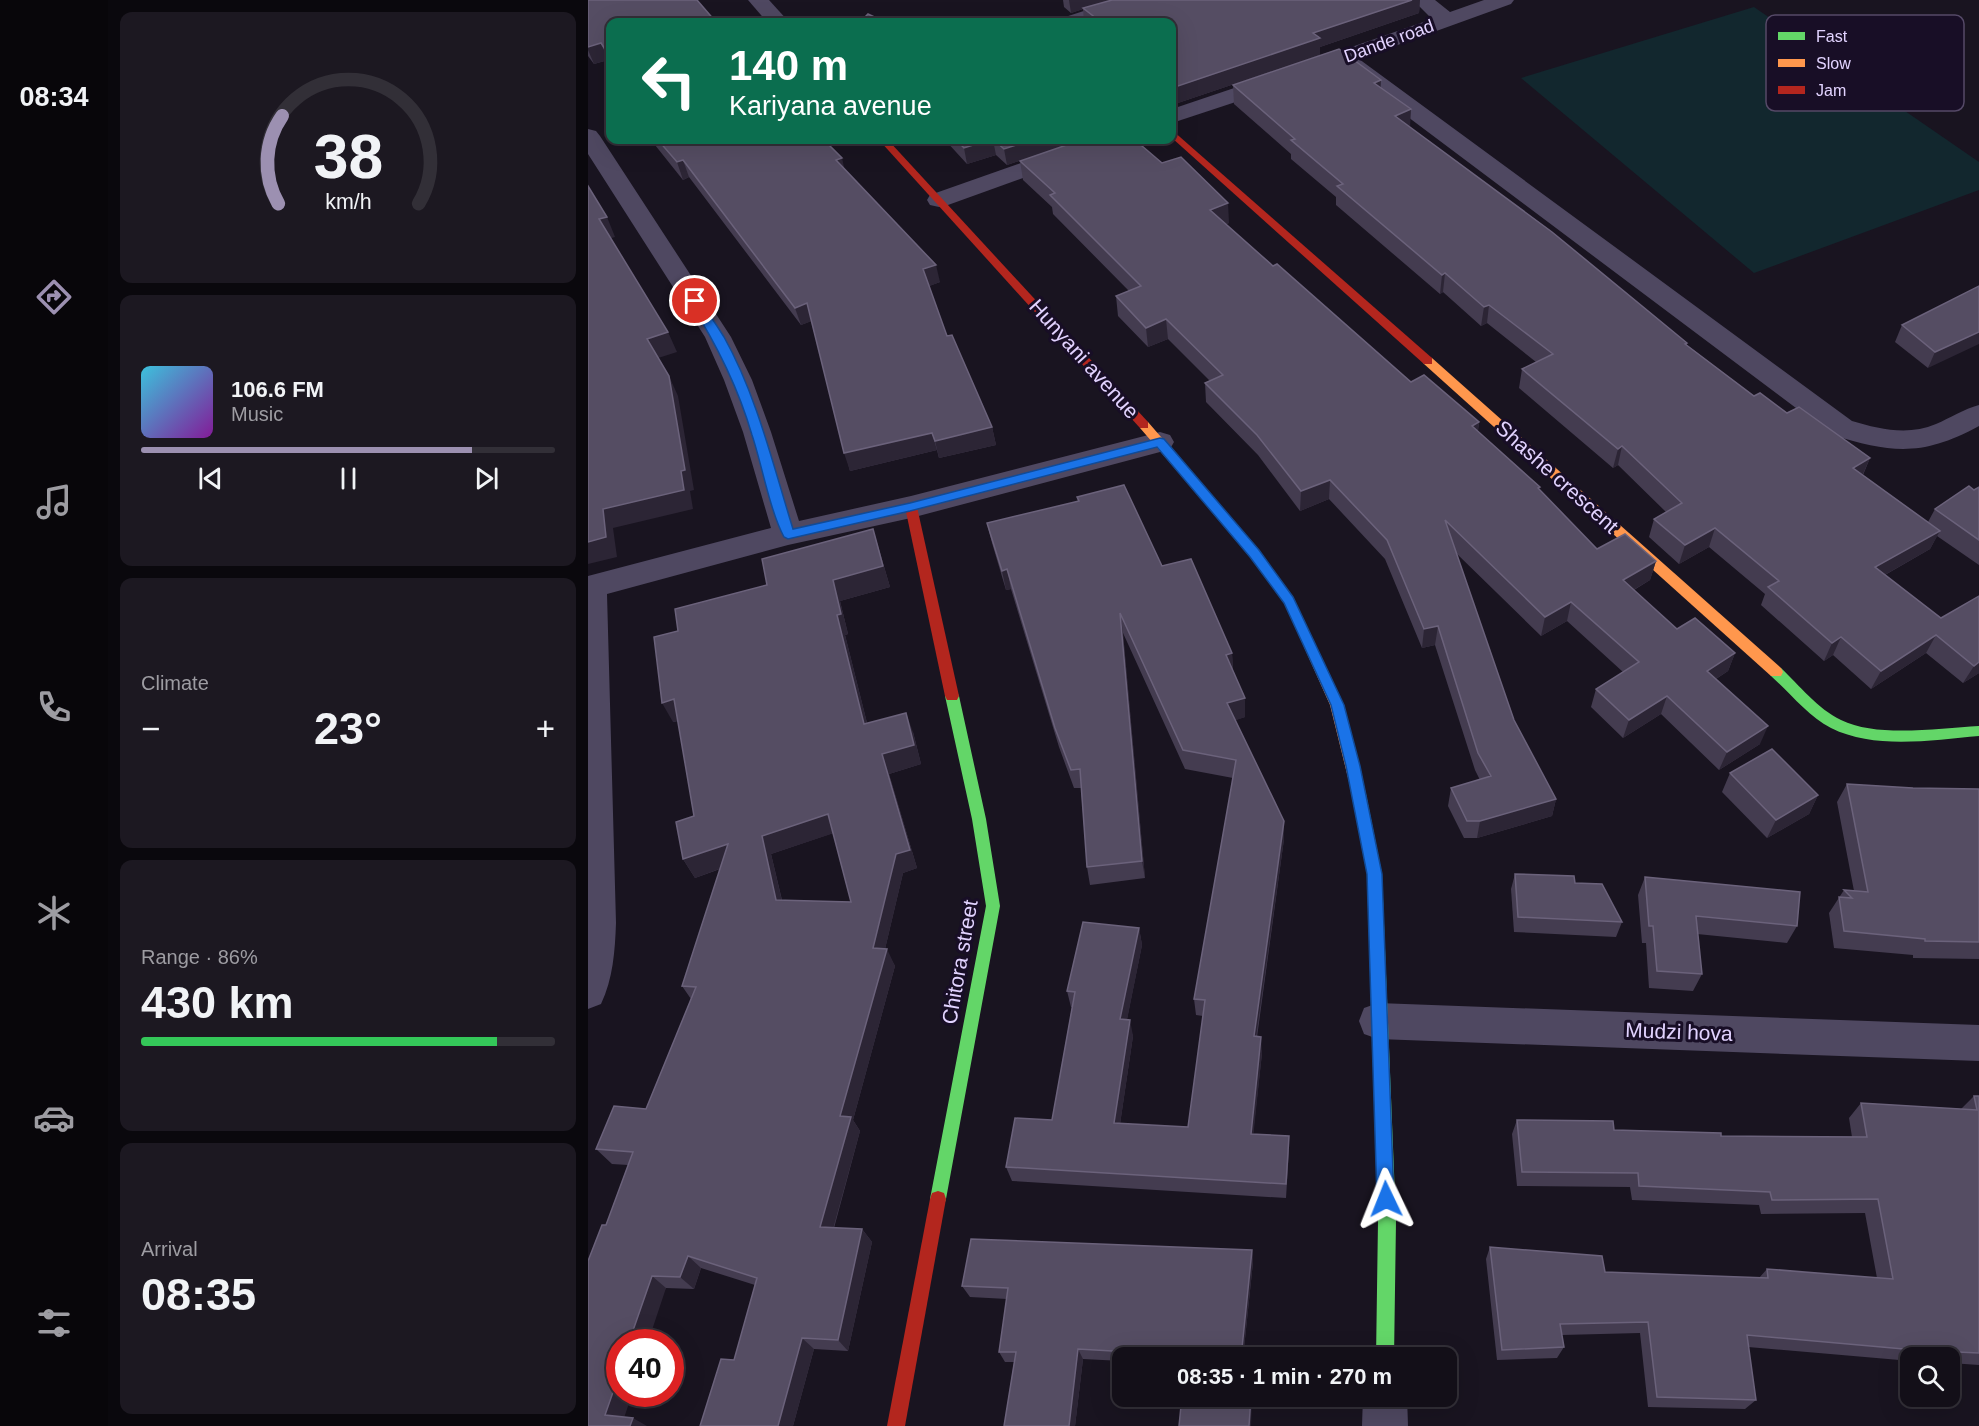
<!DOCTYPE html>
<html lang="en">
<head>
<meta charset="utf-8">
<style>
  :root { --surface:#130f18; --page:#1c1821; --text:#f1f3f6; --muted:#9d9ca2; --line:#322f37; --accent:#9c90b1 }
  body { margin:0; font-family:Arial,sans-serif; background:var(--page); color:var(--text); height:100vh; display:flex; flex-direction:column; font-size:22px; white-space:nowrap }
  * { box-sizing:border-box; margin:0 }
  p { font-size:20px; color:var(--muted) }
  .icon { flex:none; width:33px; height:33px; fill:none; stroke:currentColor; stroke-width:2; stroke-linecap:round; stroke-linejoin:round }
  .map { position:relative; flex:1; overflow:hidden }
  .sheet { display:flex; flex-direction:column; gap:12px; padding:12px; background:#0a080d; width:480px }
  .sheet>* { flex:none }
  .top-card { position:absolute; left:18px; top:18px; width:570px; height:126px; border-radius:12px; box-shadow:0 6px 24px #0002,0 0 0 2px var(--line); background:#0b6e4f; color:#fff; overflow:hidden }
  .fabs { position:absolute; left:1312px; top:1347px; display:grid; gap:12px }
  .fabs a { display:grid; place-items:center; width:60px; height:60px; border-radius:12px; background:var(--surface); box-shadow:0 6px 24px #0002,0 0 0 2px var(--line); font-size:30px }
  .speed { position:absolute; left:18px; top:1329px; display:flex; gap:12px; font-size:30px; font-weight:700; text-align:center }
  .speed>* { display:grid; place-content:center; width:78px; height:78px; border-radius:50%; background:var(--surface); box-shadow:0 6px 24px #0002,0 0 0 2px var(--line); line-height:1 }
  .speed .limit { border:9px solid #d22; background:#fff; color:#111 }
  .pin { position:absolute; display:grid; place-items:center; width:51px; height:51px; color:#fff; margin:-26px; border:3px solid #fff; border-radius:50%; box-shadow:0 2px 6px #0007 }
  .me { position:absolute; width:66px; margin:-33px; rotate:358deg; stroke-linejoin:round; filter:drop-shadow(0 0 4px #0008) }
  .turn { display:flex; align-items:center; gap:21px; height:126px; padding:0 24px; font-size:27px }
  .turn .icon { width:78px; height:78px; stroke-width:2.5 }
  .turn b { display:block; font-size:42px; line-height:51px }
  .big { font-size:45px; font-weight:800; line-height:1.1 }
  .sheet .tile { flex:1; display:flex; flex-direction:column; justify-content:center; gap:9px; min-width:0; padding:0 21px; border-radius:12px; background:var(--page) }
  .sheet .dial { align-items:center; gap:0 }
  .dial svg { height:156px; overflow:visible; fill:none; stroke:var(--line); stroke-width:7; stroke-linecap:round; text-anchor:middle }
  .dial text { fill:var(--text); stroke:none }
  .song { display:flex; align-items:center; gap:18px }
  .cover { width:72px; height:72px; border-radius:9px; background:linear-gradient(135deg,hsl(190 70% 55%),hsl(290 70% 35%)) }
  .played { height:6px; border-radius:3px; background:linear-gradient(90deg,var(--accent) 80%,var(--line) 80%) }
  .keys { display:flex; justify-content:space-around; direction:ltr }
  .heat { display:flex; justify-content:space-between; align-items:center; font-size:33px; direction:ltr }
  .charge { height:9px; border-radius:4px; background:linear-gradient(90deg,#34c759 86%,var(--line) 0) }
  .trip { position:absolute; left:524px; top:1347px; width:345px; height:60px; border-radius:12px; background:var(--surface); box-shadow:0 6px 24px #0002,0 0 0 2px var(--line); font-weight:800; line-height:60px; text-align:center }
  main { display:flex; flex:1; min-height:0 }
  .tabs { display:flex; flex-direction:column; width:108px; justify-content:space-around; align-items:center; background:#08060a; color:var(--muted) }
  .tabs .icon { width:42px; height:42px }
  .tabs .active { color:var(--accent) }
  .tabs b { font-size:27px; color:var(--text) }
  .map>svg:first-child { display:block }
  .green { fill:#12272e }
  .lines { fill:none; stroke-linecap:round; stroke-linejoin:round }
  .street { fill:#4f4861; fill-rule:evenodd }
  .fast { fill:#63d668; fill-rule:evenodd }
  .slow { fill:#ff974d; fill-rule:evenodd }
  .jam { fill:#b3261e; fill-rule:evenodd }
  .wall { fill:#443c50; fill-rule:evenodd }
  .shaded-wall { fill:#2c2535 }
  .building { fill:#554d63; stroke:#6b627b; stroke-width:1.5; fill-rule:evenodd }
  .route { fill:#1a73e8; stroke:#114b97; stroke-width:1.5 }
  .labels { text-anchor:middle; stroke-width:6; stroke-linejoin:round; paint-order:stroke }
  .far-street-label { font-size:18px; fill:#e2d3ff; stroke:#180e26 }
  .street-label { font-size:21px; fill:#e2d3ff; stroke:#180e26 }
  .key { fill:#180e26; stroke:#554967; stroke-width:1.5 }
  .key-label { font-size:16px; fill:#e2d3ff }
</style>
</head>
<body>
<main>
<nav class="tabs">
<b>08:34</b>
<svg class="icon active" aria-label="directions" viewBox="0 0 24 24"><path d="M12 3l9 9-9 9-9-9zM9 14v-3h6M13 9l2 2-2 2"/></svg>
<svg class="icon" aria-label="music" viewBox="0 0 24 24"><path d="M9 18V5l10-2v13"/><circle cx="6" cy="18" r="3"/><circle cx="16" cy="16" r="3"/></svg>
<svg class="icon" aria-label="phone" viewBox="0 0 24 24"><path d="M5 4h4l2 5-3 2q2 4 5 5l2-3 5 2v4C11 20 4 13 5 4z"/></svg>
<svg class="icon" aria-label="climate" viewBox="0 0 24 24"><path d="M12 3v18M4 7l16 10M4 17L20 7"/></svg>
<svg class="icon" aria-label="car" viewBox="0 0 24 24"><path d="M5 17H2v-5l4-1 3-4h7l3 4 3 1v5h-3M9 17h6M6 11h13"/><circle cx="7" cy="17" r="2"/><circle cx="17" cy="17" r="2"/></svg>
<svg class="icon" aria-label="filters" viewBox="0 0 24 24"><path d="M4 7h16M4 17h16"/><circle cx="9" cy="7" r="2"/><circle cx="15" cy="17" r="2"/></svg>
</nav>
<section class="sheet">
<div class="tile dial"><svg viewBox="0 0 100 80">
<path d="M14 69A42 42 0 1 1 86 69"/>
<path d="M14 69A42 42 0 0 1 16 24" stroke="#9c90b1"/>
<text x="50" y="56" font-size="32" font-weight="700">38</text>
<text x="50" y="72" font-size="11">km/h</text>
</svg></div>
<div class="tile">
<div class="song"><i class="cover"></i><div><b>106.6 FM</b><p>Music</p></div></div>
<div class="played"></div>
<div class="keys"><svg class="icon" aria-label="previous" viewBox="0 0 24 24"><path d="M18 5L8 12l10 7zM5 5v14"/></svg><svg class="icon" aria-label="pause" viewBox="0 0 24 24"><path d="M8 5v14M16 5v14"/></svg><svg class="icon" aria-label="next" viewBox="0 0 24 24"><path d="M6 5l10 7-10 7zM19 5v14"/></svg></div>
</div>
<div class="tile"><p>Climate</p>
<div class="heat"><a>−</a><b class="big">23°</b><a>+</a></div>
</div>
<div class="tile"><p>Range · 86%</p><b class="big">430 km</b><div class="charge"></div></div>
<div class="tile"><p>Arrival</p><b class="big">08:35</b></div>
</section>
<div class="map">
<svg width="1391" height="1426" viewBox="0 0 1391 1426">
  <rect width="100%" height="100%" fill="#191420"/>
  <polygon class="green" points="1166,7 1391,162 1391,190 1166,273 933,78"/>
  <g class="lines">
    <g class="street">
      <polygon points="160,0 181,0 201,22 179,22"/>
      <polygon points="530,0 562,0 559,4 501,22 470,22 474,18"/>
      <path d="M825,0H847L862,12L896,0H926L923,4L771,59L1264,421C1291,429 1320,436 1348,424C1362,418 1376,409 1391,405V426C1334,457 1304,453 1244,435L752,66L740,70L732,68L729,63L732,58L844,19Z"/>
      <polygon points="688,74 696,76 699,81 696,86 584,123 584,109"/>
      <path d="M0,129L8,131L12,136L143,337L164,380L183,432L211,521L323,496L572,432L582,435L586,442L582,449L572,452L323,518L200,545L19,594L28,923C27,951 25,979 13,1004L0,1009V576L183,528L155,432L136,380L117,337L0,154Z"/>
      <polygon points="498,140 531,140 527,145 360,205 351,207 342,205 339,200 342,195"/>
      <polygon points="790,1003 1391,1025 1391,1061 790,1039 776,1034 771,1021 776,1008"/>
      <polygon points="775,1396 819,1396 820,1426 774,1426"/>
    </g>
    <g class="fast">
      <path d="M1188,667L1193,668C1211,685 1230,709 1253,720C1289,738 1351,728 1391,726V736C1344,740 1287,750 1243,728C1220,716 1202,693 1183,676L1181,672L1183,668Z"/>
      <polygon points="364,691 369,692 371,696 398,819 412,906 358,1199 356,1205 350,1207 344,1205 342,1199 398,906 384,819 357,696 359,692"/>
      <polygon points="771,788 776,790 778,794 794,874 808,1221 806,1358 788,1358 790,1221 780,874 764,794 766,790"/>
    </g>
    <g class="slow">
      <polygon points="840,357 844,358 1193,668 1195,672 1193,676 1183,676 836,364 834,361"/>
      <polygon points="556,421 560,422 671,550 705,597 756,705 778,794 776,798 771,800 766,798 764,794 742,705 696,602 663,556 552,428 552,422"/>
    </g>
    <g class="jam">
      <polygon points="584,130 844,358 844,364 836,364 584,138"/>
      <polygon points="291,140 300,140 560,422 560,428 552,428"/>
      <polygon points="323,503 329,507 371,696 369,700 359,700 357,696 317,507"/>
      <polygon points="350,1191 356,1193 358,1199 317,1426 299,1426 342,1199 344,1193"/>
    </g>
  </g>
  <g class="wall">
    <polygon points="0,0 22,22 22,64 20,60 6,64 0,56"/>
    <polygon points="475,0 832,0 831,13 732,47 732,55 584,105 584,22 496,22 495,9 483,13 476,7"/>
    <polygon points="645,85 793,88 822,127 1099,343 1099,345 1166,396 1282,458 1275,475 1340,522 1347,509 1391,487 1391,565 1349,536 1342,549 1297,575 1353,618 1391,673 1375,683 1338,653 1283,689 1245,655 1236,661 1173,605 1177,594 1121,547 1091,564 1061,537 1066,519 1078,512 1030,465 1025,468 931,388 934,369 948,362 899,323 893,326 855,292 852,294 748,205 748,197 703,159 703,154 646,104"/>
    <polygon points="63,140 236,140 257,170 352,282 341,286 359,336 404,427 408,445 351,458 349,450 262,471 223,321 213,325 101,177 95,180"/>
    <polygon points="357,140 547,140 641,223 638,224 685,266 823,382 891,422 890,431 951,490 1009,549 1068,561 1062,580 1046,590 1089,629 1147,653 1140,671 1128,679 1172,744 1131,770 1073,714 1035,738 1003,707 1008,689 1035,672 979,621 953,636 868,553 926,720 968,799 964,816 889,838 876,838 860,806 863,788 892,780 887,770 847,645 834,648 797,559 741,499 712,511 670,455 618,402 617,383 622,381 580,339 560,347 530,316 528,296 541,291 465,214 464,207 435,180 432,161 469,148 419,165 408,155 379,164"/>
    <polygon points="1391,286 1340,368 1307,342 1314,325"/>
    <polygon points="489,497 574,566 644,653 645,672 657,698 657,717 647,720 696,821 696,839 669,1037 674,1053 665,1134 701,1150 698,1198 424,1181 418,1167 464,1120 484,1007 483,1007 479,991 551,928 554,945 539,1019 545,1036 532,1124 600,1127 615,1016 608,1015 606,999 645,778 597,769 535,633 557,878 502,885 499,867 493,788 486,788 471,747 423,589 418,590 404,543 399,523 490,502"/>
    <path d="M285,529L302,587L252,601L260,634L257,635L279,723L325,732L333,764L301,774L329,868L315,873L297,949L307,966L265,1120L272,1131L246,1228L274,1229L284,1242L260,1351L226,1349L205,1426H112L146,1360L167,1285L113,1268L106,1289L78,1288L0,1426L18,1225L40,1165L24,1164L8,1149L58,1109L103,999L94,986L132,869L107,878L95,859L106,816L90,721L85,722L90,631L179,585ZM245,833L263,902L194,900L183,854Z"/>
    <polygon points="1142,773 1230,795 1221,814 1179,838 1134,792"/>
    <polygon points="1259,784 1325,788 1391,789 1391,959 1325,958 1325,955 1246,948 1241,913 1256,890 1266,891 1249,802"/>
    <polygon points="927,874 987,883 1034,922 1028,937 926,932 923,889"/>
    <polygon points="1057,877 1209,926 1199,943 1109,934 1114,974 1105,991 1061,988 1058,943 1054,943 1050,895"/>
    <polygon points="1386,1096 1391,1096 1391,1365 1362,1363 1362,1358 1323,1358 1323,1361 1160,1347 1168,1400 1157,1409 1060,1407 1052,1333 974,1335 976,1347 969,1358 909,1360 898,1259 902,1247 1017,1272 1171,1278 1179,1269 1289,1278 1277,1213 1173,1214 1171,1205 1044,1200 1042,1187 929,1186 924,1134 929,1120 1026,1130 1133,1136 1264,1137 1261,1118 1273,1103 1373,1109"/>
    <polygon points="664,1250 665,1262 655,1358 534,1358 534,1361 495,1359 487,1426 416,1426 426,1362 417,1362 411,1352 419,1299 382,1297 374,1286"/>
  </g>
  <g class="shaded-wall">
    <polygon points="481,0 523,0 483,13"/>
    <polygon points="824,0 832,0 831,13 732,47 732,55 584,105 584,88 725,33"/>
    <polygon points="13,43 20,60 6,64 0,50 0,47"/>
    <polygon points="793,80 792,99 786,83"/>
    <polygon points="823,109 822,128 807,116"/>
    <polygon points="401,140 405,140 408,155 379,164 376,148"/>
    <polygon points="444,140 493,140 419,165 416,149"/>
    <polygon points="254,158 258,176 248,160"/>
    <polygon points="95,160 101,177 95,180 89,162"/>
    <polygon points="640,203 641,223 623,229 622,210"/>
    <polygon points="19,217 27,237 20,239 11,219"/>
    <polygon points="348,265 352,282 339,287 335,269"/>
    <polygon points="857,273 855,292 852,294 854,275"/>
    <polygon points="219,303 224,321 213,325 207,308"/>
    <polygon points="901,305 899,323 893,326 896,307"/>
    <polygon points="578,319 580,339 560,347 558,328"/>
    <polygon points="80,332 89,352 67,359 59,339"/>
    <polygon points="1391,332 1391,344 1340,368 1347,352"/>
    <polygon points="81,376 90,396 106,490 102,491 105,509 25,528 29,557 0,564 0,542 15,509 93,471"/>
    <polygon points="891,422 888,441 884,426"/>
    <polygon points="404,427 408,445 351,458 347,441"/>
    <polygon points="344,433 349,450 262,471 256,453"/>
    <polygon points="1034,446 1030,465 1025,468 1030,449"/>
    <polygon points="1282,458 1274,476 1265,468"/>
    <polygon points="742,480 741,499 712,511 713,491"/>
    <polygon points="1127,528 1121,547 1091,564 1097,545"/>
    <polygon points="285,529 302,587 252,601 260,634 257,635 284,743 276,724 249,615 245,580"/>
    <polygon points="1352,531 1342,549 1279,585 1287,567"/>
    <polygon points="1068,561 1062,580 1030,599 1035,580"/>
    <polygon points="419,569 423,589 418,590 414,571"/>
    <polygon points="983,602 979,621 953,636 957,617"/>
    <polygon points="532,613 535,633 557,878 554,861"/>
    <polygon points="850,626 847,645 834,648 836,629"/>
    <polygon points="1348,635 1338,653 1283,689 1293,671"/>
    <polygon points="1253,637 1245,655 1236,661 1244,643"/>
    <polygon points="644,653 645,673 638,655"/>
    <polygon points="1147,653 1140,671 1112,689 1119,671"/>
    <polygon points="1391,662 1391,673 1375,683 1386,666"/>
    <polygon points="1079,696 1073,714 1035,738 1041,720"/>
    <polygon points="657,698 657,717 640,723 639,703"/>
    <polygon points="86,699 97,719 85,722 74,703"/>
    <polygon points="318,713 325,732 333,764 301,774 329,868 315,873 293,966 285,948 294,754"/>
    <polygon points="1180,726 1172,744 1131,770 1139,752"/>
    <polygon points="1230,795 1221,814 1179,838 1188,820"/>
    <polygon points="968,799 964,816 889,838 892,821"/>
    <polygon points="240,814 249,832 183,854 198,918 188,900 174,836"/>
    <polygon points="696,821 696,839 666,1052 666,1036"/>
    <polygon points="140,844 150,862 107,878 95,859"/>
    <polygon points="551,928 554,945 536,1035 532,1019"/>
    <polygon points="299,949 307,966 265,1120 272,1131 242,1240 232,1227 252,1116"/>
    <polygon points="542,1020 545,1036 530,1138 526,1123"/>
    <polygon points="673,1037 674,1053 664,1148 663,1134"/>
    <polygon points="274,1229 284,1242 260,1351 250,1340"/>
    <polygon points="664,1250 665,1262 655,1358 653,1358"/>
    <polygon points="100,1256 113,1268 106,1289 92,1277"/>
    <polygon points="64,1276 78,1288 60,1342 41,1342"/>
    <polygon points="214,1338 226,1349 205,1426 190,1426"/>
    <polygon points="490,1349 495,1359 487,1426 481,1426"/>
    <polygon points="32,1372 32,1394 44,1394 34,1424 17,1415"/>
    <polygon points="663,1396 664,1396 663,1426 661,1426"/>
    <polygon points="45,1418 59,1426 42,1426"/>
  </g>
  <g class="building">
    <polygon points="0,0 109,0 128,22 22,22 22,57 13,43 0,47"/>
    <polygon points="524,0 824,0 725,33 732,38 584,88 584,22 513,22 495,8"/>
    <polygon points="280,14 297,22 284,22 278,16"/>
    <polygon points="751,49 793,80 786,83 823,109 807,116 964,232 1099,343 1097,344 1166,396 1172,393 1199,413 1211,407 1282,458 1265,468 1352,531 1287,567 1353,618 1391,596 1391,662 1386,666 1348,635 1293,671 1253,637 1244,643 1180,587 1191,581 1127,528 1097,545 1066,519 1094,503 1034,446 1030,449 934,369 965,354 901,305 896,307 857,273 854,275 749,186 755,184 703,140 707,139 645,85"/>
    <polygon points="70,140 236,140 254,158 248,160 348,265 335,269 359,336 364,335 404,427 347,441 344,433 256,453 219,303 207,308 95,160 89,162"/>
    <polygon points="368,140 401,140 376,148"/>
    <polygon points="406,140 444,140 416,149"/>
    <polygon points="493,140 547,140 574,163 593,157 640,203 622,210 685,266 689,264 823,382 836,375 891,422 884,426 952,487 950,488 1009,549 1037,534 1068,561 1035,580 1089,629 1107,618 1147,653 1119,671 1180,726 1139,752 1079,696 1041,720 1008,689 1051,662 983,602 957,617 857,520 926,720 968,799 892,821 879,821 863,788 903,776 890,753 850,626 836,629 799,540 742,480 713,491 669,435 617,383 635,375 578,319 558,328 528,296 553,286 462,195 467,193 432,161"/>
    <polygon points="0,186 19,217 11,219 80,332 59,339 81,376 97,470 93,471 96,490 15,509 18,537 0,542"/>
    <polygon points="1391,286 1391,332 1347,352 1314,325"/>
    <polygon points="536,485 574,566 603,559 644,653 638,655 657,698 639,703 696,821 666,1036 673,1037 663,1134 701,1136 698,1184 418,1167 427,1118 464,1120 487,992 479,991 495,922 551,928 532,1019 542,1020 526,1123 600,1127 617,1000 606,999 648,760 595,750 532,613 554,861 499,867 492,769 483,770 467,728 419,569 414,571 399,523 491,501 489,497"/>
    <polygon points="1381,486 1386,490 1391,487 1391,540 1347,509"/>
    <path d="M285,529L295,566L245,580L253,614L249,615L276,724L318,713L326,745L294,754L322,850L308,854L285,948L299,949L252,1116L263,1117L232,1227L274,1229L250,1340L214,1338L190,1426H112L133,1359L146,1360L169,1278L100,1256L92,1277L64,1276L41,1342H32V1372L17,1415L45,1418L42,1426H0V1261L14,1225H18L45,1152L8,1149L26,1106L58,1109L108,987L94,986L140,844L95,859L88,822L106,816L86,699L74,703L66,637L90,631L87,609L179,585L174,559ZM240,814L263,902L188,900L174,836Z"/>
    <polygon points="1184,749 1230,795 1188,820 1142,773"/>
    <polygon points="1259,784 1325,788 1391,789 1391,942 1337,941 1337,939 1256,931 1251,897 1264,898 1256,890 1280,892"/>
    <polygon points="927,874 986,876 987,883 1014,884 1034,922 930,917"/>
    <polygon points="1057,877 1212,892 1209,926 1108,916 1114,974 1069,971 1065,926 1061,926"/>
    <polygon points="1386,1096 1391,1096 1391,1353 1327,1350 1159,1335 1168,1400 1069,1397 1060,1322 972,1324 976,1347 914,1350 902,1247 1014,1256 1017,1272 1180,1278 1179,1269 1305,1279 1290,1199 1184,1200 1182,1192 1051,1186 1050,1173 934,1172 929,1120 1025,1121 1026,1130 1133,1133 1133,1136 1279,1137 1273,1103 1389,1110"/>
    <polygon points="383,1239 664,1250 653,1358 594,1358 594,1355 490,1349 481,1426 416,1426 428,1352 411,1352 420,1288 374,1286"/>
    <polygon points="594,1396 663,1396 661,1426 591,1426"/>
  </g>
  <path class="route" d="M107,297L110,298C119,311 128,324 136,337C169,396 185,465 205,529L322,503L572,438L576,439L671,550L705,597L756,705L772,766L794,874L806,1199L804,1205L798,1208L792,1205L789,1199L779,874L758,766L743,705L696,603L662,557L569,447L322,511L200,539L196,537C182,511 174,465 164,435C150,387 128,343 101,301Z"/>
  <g class="labels">
    <g class="far-street-label">
      <text transform="translate(801 41) rotate(-20)" y="6">Dande road</text>
    </g>
    <g class="street-label">
      <text transform="translate(496 359) rotate(48)" y="7">Hunyani avenue</text>
      <text transform="translate(969 477) rotate(42)" y="7">Shashe crescent</text>
      <text transform="translate(372 962) rotate(-80)" y="7">Chitora street</text>
      <text transform="translate(1091 1032) rotate(2)" y="7">Mudzi hova</text>
    </g>
  </g>
  <rect x="1178" y="15" width="198" height="96" rx="9" class="key"/>
  <rect x="1190" y="32" width="27" height="8" fill="#63d668"/>
  <rect x="1190" y="59" width="27" height="8" fill="#ff974d"/>
  <rect x="1190" y="86" width="27" height="8" fill="#b3261e"/>
  <g class="key-label">
    <text x="1228" y="42">Fast</text>
    <text x="1228" y="69">Slow</text>
    <text x="1228" y="96">Jam</text>
  </g>
</svg>
<div class="fabs">
<a><svg class="icon" aria-label="search" viewBox="0 0 24 24"><circle cx="10" cy="10" r="6"/><path d="M15 15l6 6"/></svg></a>
</div>
<div class="speed"><div class="limit">40</div></div>
<div class="pin" style="left:107px;top:301px;background:#d93025"><svg class="icon" aria-label="arrive" viewBox="0 0 24 24"><path d="M6 21V4h12l-3 4 3 4H6"/></svg></div>
<svg class="me" style="left:798px;top:1199px" viewBox="-20 -20 40 40"><path d="M0-17L14 15 0 8-14 15z" fill="#1a73e8" stroke="#fff" stroke-width="4"/></svg>
<div class="trip">08:35 · 1 min · 270 m</div>
<div class="top-card">
<div class="turn"><svg class="icon" aria-label="left" viewBox="0 0 24 24"><path d="M17 20v-9H6M10 6l-5 5 5 5"/></svg><div><b>140 m</b>Kariyana avenue</div></div>
</div>
</div>
</main>
</body>
</html>
